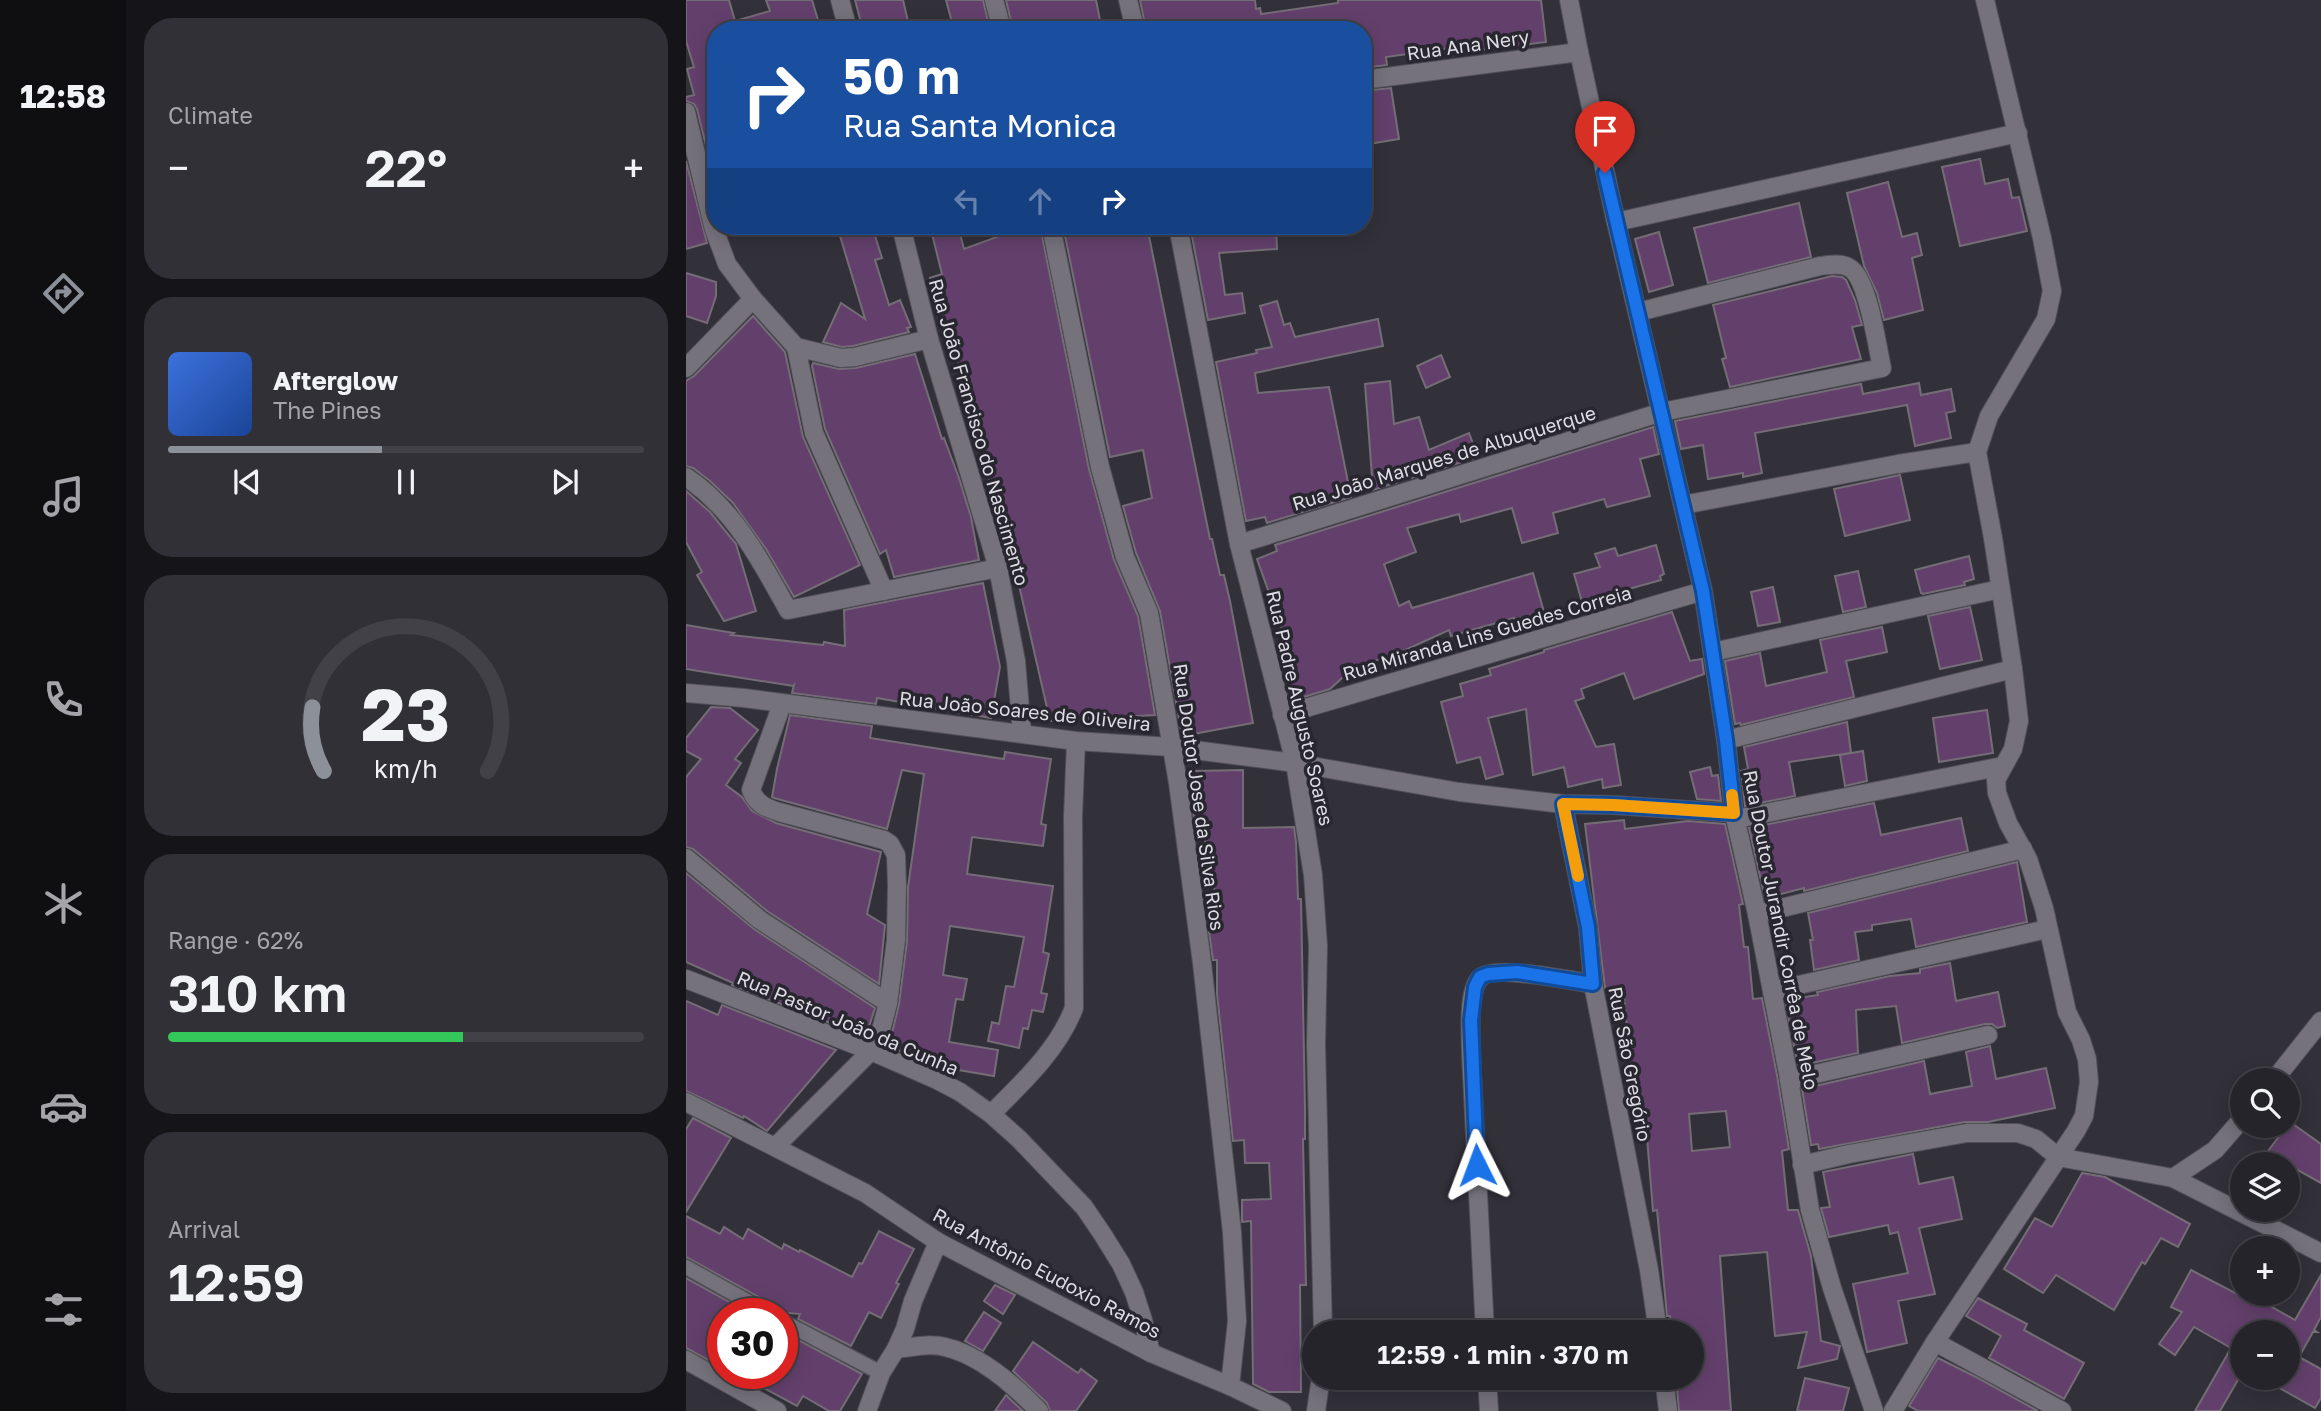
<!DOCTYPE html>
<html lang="en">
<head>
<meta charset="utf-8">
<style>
  :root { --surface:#26242b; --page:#323037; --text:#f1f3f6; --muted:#a4a4a9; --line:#424147; --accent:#8c9099 }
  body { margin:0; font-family:"Golos Text",sans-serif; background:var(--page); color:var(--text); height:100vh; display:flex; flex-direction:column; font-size:26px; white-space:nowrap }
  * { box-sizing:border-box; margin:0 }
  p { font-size:23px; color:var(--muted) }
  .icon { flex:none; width:38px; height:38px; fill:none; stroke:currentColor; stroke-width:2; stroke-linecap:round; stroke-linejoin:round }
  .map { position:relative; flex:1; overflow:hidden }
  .drawer { display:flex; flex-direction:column; gap:18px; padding:18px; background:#151418; width:560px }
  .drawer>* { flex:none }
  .guide { position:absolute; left:21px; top:21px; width:665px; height:214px; border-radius:28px; box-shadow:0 4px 18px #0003,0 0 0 2px var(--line); background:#1a4fa0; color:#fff; overflow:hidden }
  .buttons { position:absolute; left:1544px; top:1068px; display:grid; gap:14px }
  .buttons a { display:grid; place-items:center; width:70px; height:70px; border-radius:50%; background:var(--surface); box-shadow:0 4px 18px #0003,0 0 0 2px var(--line); font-size:35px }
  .speed { position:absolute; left:21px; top:1298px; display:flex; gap:14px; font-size:35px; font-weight:700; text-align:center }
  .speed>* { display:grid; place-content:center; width:91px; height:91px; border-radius:50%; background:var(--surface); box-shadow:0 4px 18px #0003,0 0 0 2px var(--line); line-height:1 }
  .speed .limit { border:10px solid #d22; background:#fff; color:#111 }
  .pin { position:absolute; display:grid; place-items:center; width:60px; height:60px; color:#fff; margin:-72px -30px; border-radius:50% 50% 50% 0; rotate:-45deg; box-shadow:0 0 7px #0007 }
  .pin .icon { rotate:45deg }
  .me { position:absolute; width:77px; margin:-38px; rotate:357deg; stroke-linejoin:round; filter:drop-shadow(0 0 5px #0008) }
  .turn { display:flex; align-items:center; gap:24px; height:147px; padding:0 21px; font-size:32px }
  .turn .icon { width:91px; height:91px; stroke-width:2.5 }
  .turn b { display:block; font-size:49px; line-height:60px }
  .lanes { display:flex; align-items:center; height:66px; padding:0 21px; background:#0003; justify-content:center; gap:35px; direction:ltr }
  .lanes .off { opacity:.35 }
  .big { font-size:52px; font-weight:600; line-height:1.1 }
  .drawer .card { flex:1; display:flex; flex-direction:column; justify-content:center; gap:10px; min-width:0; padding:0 24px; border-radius:28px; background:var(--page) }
  .drawer .dial { align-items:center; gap:0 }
  .dial svg { height:182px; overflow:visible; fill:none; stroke:var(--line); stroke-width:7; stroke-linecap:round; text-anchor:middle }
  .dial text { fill:var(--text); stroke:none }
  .song { display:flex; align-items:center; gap:21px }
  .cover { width:84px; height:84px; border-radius:10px; background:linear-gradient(135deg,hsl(220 70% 55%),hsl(220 70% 35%)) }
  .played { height:7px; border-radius:4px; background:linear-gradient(90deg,var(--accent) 45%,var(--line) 45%) }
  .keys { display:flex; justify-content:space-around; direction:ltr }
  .heat { display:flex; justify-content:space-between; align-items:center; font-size:38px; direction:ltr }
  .charge { height:10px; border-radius:5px; background:linear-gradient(90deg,#34c759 62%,var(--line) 0) }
  .trip { position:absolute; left:616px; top:1320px; width:402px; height:70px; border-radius:35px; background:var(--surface); box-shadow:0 4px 18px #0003,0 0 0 2px var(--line); font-weight:600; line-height:70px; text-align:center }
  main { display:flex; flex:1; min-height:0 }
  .menu { display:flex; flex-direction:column; width:126px; justify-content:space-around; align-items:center; background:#0f0e11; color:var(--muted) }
  .menu .icon { width:49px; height:49px }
  .menu .current { color:var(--accent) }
  .menu b { font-size:32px; color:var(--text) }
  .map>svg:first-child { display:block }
  .building { fill:#63406c; stroke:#746d76; stroke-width:2; fill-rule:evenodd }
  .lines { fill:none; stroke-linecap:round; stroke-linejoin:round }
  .service-casing { stroke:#514f57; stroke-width:17 }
  .minor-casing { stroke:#514f57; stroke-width:20 }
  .tertiary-casing { stroke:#514f57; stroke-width:20 }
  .service { stroke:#75727c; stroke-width:14 }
  .minor { stroke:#75727c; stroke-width:18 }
  .tertiary { stroke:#75727c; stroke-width:18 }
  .route-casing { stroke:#114b97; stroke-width:18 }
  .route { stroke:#1a73e8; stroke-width:12 }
  .slow { stroke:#f59e0b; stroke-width:12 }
  .labels { text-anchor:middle; stroke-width:7; stroke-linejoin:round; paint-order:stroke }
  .street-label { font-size:19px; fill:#dedde3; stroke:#28262f }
</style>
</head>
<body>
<main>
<nav class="menu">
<b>12:58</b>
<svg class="icon current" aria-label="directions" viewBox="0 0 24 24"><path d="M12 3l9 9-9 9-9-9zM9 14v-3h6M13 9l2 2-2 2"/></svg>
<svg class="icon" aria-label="music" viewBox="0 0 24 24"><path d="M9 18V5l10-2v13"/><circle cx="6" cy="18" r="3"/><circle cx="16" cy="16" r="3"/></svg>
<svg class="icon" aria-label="phone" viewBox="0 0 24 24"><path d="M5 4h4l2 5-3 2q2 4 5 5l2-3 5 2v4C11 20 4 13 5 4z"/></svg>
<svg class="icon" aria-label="climate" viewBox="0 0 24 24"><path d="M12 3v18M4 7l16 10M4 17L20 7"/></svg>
<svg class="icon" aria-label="car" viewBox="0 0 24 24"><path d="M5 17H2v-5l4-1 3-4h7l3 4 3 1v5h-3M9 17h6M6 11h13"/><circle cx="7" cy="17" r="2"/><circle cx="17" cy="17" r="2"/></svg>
<svg class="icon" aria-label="filters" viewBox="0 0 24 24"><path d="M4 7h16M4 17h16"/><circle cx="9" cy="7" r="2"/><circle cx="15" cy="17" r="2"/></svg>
</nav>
<section class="drawer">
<div class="card"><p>Climate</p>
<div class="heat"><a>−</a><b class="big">22°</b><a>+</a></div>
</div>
<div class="card">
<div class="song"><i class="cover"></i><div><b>Afterglow</b><p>The Pines</p></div></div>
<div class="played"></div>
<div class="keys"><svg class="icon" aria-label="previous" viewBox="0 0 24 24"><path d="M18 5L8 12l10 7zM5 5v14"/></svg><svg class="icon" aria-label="pause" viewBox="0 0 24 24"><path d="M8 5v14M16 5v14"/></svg><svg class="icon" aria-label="next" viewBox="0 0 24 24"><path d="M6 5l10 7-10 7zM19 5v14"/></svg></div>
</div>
<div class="card dial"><svg viewBox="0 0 100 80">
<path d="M14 69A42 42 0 1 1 86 69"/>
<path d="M14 69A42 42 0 0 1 9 41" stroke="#8c9099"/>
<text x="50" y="56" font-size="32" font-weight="700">23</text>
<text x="50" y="72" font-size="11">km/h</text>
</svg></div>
<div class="card"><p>Range · 62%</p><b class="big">310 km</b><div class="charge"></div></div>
<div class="card"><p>Arrival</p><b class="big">12:59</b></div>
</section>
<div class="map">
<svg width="1635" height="1411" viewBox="0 0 1635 1411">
  <rect width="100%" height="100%" fill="#323039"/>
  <g class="building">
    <polygon points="0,0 43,0 49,21 84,11 80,0 126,0 135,30 30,30 30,187 11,109 8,104 0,101 0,97 8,95 1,69 8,67 0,41"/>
    <polygon points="169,0 217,0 224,30 177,30"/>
    <polygon points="260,0 297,0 304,30 268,30"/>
    <polygon points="320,0 410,0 416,30 327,30"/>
    <polygon points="454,0 569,0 570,9 574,8 575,14 652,3 652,0 855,0 860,42 772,53 771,47 750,50 700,57 701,65 677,68 677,30 460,30"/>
    <polygon points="705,88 713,139 677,145 677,91"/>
    <polygon points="1294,159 1299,184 1322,179 1326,198 1333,197 1341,231 1274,246 1256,167"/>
    <polygon points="0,161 21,243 0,249"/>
    <polygon points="1202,182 1216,237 1231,233 1236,255 1226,258 1237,310 1198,320 1191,293 1178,266 1161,193"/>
    <polygon points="1113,203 1125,257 1022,283 1008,228"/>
    <polygon points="151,226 186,226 196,258 189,260 203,305 214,300 225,327 221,328 223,332 167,346 156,347 137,342 155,303 179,319"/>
    <polygon points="244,226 272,226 278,249 322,233 320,226 354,226 403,469 428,560 452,616 469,715 364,721 316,511 310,512 289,413 244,278 256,274"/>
    <polygon points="377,226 461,226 524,539 526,539 534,575 538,575 544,601 567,723 496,736 474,611 450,553 437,506 466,498 457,450 424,457"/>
    <polygon points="504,226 590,226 591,249 533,253 539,295 556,293 559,313 522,320"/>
    <polygon points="973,232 987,285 963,292 949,239"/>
    <polygon points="0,273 30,282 30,296 21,323 0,316"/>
    <polygon points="1146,276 1156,277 1160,280 1169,300 1176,325 1166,327 1175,359 1044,387 1036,359 1040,358 1027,305"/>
    <polygon points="591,301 598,325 604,323 609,337 692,319 697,346 569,373 572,393 643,387 665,497 581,523 579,517 560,521 530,362 571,353 570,350 586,347 574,306"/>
    <polygon points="67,316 99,352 117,437 174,565 108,597 80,549 47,503 24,481 7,468 0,466 0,381 8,376"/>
    <polygon points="229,354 256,439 258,438 273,478 285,517 293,560 208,577 200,550 194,554 139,429 126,366 127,363 153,369 170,368"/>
    <polygon points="755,355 764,377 740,388 731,366"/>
    <polygon points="704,381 708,424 733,417 743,450 783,433 792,457 687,490 679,384"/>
    <polygon points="1233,383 1235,395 1265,389 1269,411 1260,413 1265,438 1229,446 1221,405 1069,433 1076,473 1057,477 1057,473 1022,479 1017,445 995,449 989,421 1175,384 1177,394"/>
    <polygon points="967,427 973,454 954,459 964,496 921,507 918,499 867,513 872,533 836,543 826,508 775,522 773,514 721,528 730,552 698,564 713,606 723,601 726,608 847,573 858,612 829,620 828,618 765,636 763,630 717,651 666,669 644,689 611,699 593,649 602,646 571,559 591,551 589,545"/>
    <polygon points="1214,475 1224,520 1159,536 1148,489"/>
    <polygon points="0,491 24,512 50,544 70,611 38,621 11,575 16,572 0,542"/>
    <polygon points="970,545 978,574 974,576 975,580 896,602 888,574 914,567 909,554 929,548 932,556"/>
    <polygon points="1283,556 1288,579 1278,582 1279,585 1237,594 1235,593 1229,570"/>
    <polygon points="1172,571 1180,607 1157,612 1149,576"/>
    <polygon points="297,583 314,667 305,718 191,698 190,704 106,693 108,685 107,686 0,669 0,625 48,633 45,635 137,645 138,642 159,646 158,610"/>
    <polygon points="1087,587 1094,622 1072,626 1065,592"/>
    <polygon points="1284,607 1296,660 1254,669 1242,616"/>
    <polygon points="986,612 1004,661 1016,659 1018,674 948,699 938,673 895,689 898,698 889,701 910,747 928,744 935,785 917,788 916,779 882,787 878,767 847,775 840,709 802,718 817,774 800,779 794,757 771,763 755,702 777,696 774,684 805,675 803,669 858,652 858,650"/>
    <polygon points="1196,627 1201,652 1160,661 1168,697 1055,725 1054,723 1049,724 1039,661 1074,653 1080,686 1141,672 1134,640"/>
    <polygon points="25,707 44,708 72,730 49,759 55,763 40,785 56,797 66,811 90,823 195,852 181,914 199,925 193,984 81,911 7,849 0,847 0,777 15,759 0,751 0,738"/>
    <polygon points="1301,710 1307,753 1253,762 1247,718"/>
    <polygon points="104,715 186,726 184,738 318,759 319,752 365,759 355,824 360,825 357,846 286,837 281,874 367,886 357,952 363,954 355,993 361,994 357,1012 346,1010 342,1029 337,1028 333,1048 302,1041 306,1022 313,1024 320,986 328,987 338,937 264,926 257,975 281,979 277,1000 270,999 263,1042 312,1050 308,1076 249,1066 200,1045 206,1033 213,1004 221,941 222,887 238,774 216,770 201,829 88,798 86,797 91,769"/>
    <polygon points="1161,722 1165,753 1103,762 1109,796 1059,806 1055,771 1062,769 1058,747"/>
    <polygon points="1177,751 1181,781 1159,786 1154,755"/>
    <polygon points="1024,767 1026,776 1032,775 1035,801 1011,799 1004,772"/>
    <polygon points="557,770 557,828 608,827 610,842 612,899 615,899 619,1107 619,1139 617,1139 620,1285 614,1285 615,1392 583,1392 567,1384 565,1221 556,1222 556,1200 585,1199 583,1163 559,1163 558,1140 547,1141 531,994 531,960 527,960 523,932 529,932 528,878 520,878 519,834 510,834 507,811 507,771"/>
    <polygon points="1188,803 1195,835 1275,818 1282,851 1118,891 1118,888 1079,898 1063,828"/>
    <path d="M938,820L939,829L1002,821L1039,824L1057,904L1053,905L1058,947H1062L1067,999L1076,998L1091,1075L1103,1149L1096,1151L1102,1210H1112L1125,1256L1135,1341L1154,1346L1151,1359L1112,1368L1121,1332L1089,1336L1081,1252L1034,1256L1045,1411H993L990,1377H1006V1332H986L984,1316H981L971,1210L967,1211L960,1125L950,1126L937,986L919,988L899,824ZM1040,1111L1044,1147L1006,1151L1003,1114Z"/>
    <polygon points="1331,862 1341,922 1230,947 1225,919 1186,925 1186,930 1169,932 1173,960 1128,970 1124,940 1127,940 1122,913"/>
    <polygon points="0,873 68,929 189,1008 181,1033 168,1028 165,1031 46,985 47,983 0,962"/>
    <polygon points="1264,963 1270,1001 1312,992 1319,1026 1311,1028 1306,1024 1299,1024 1216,1043 1210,1006 1170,1010 1172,1053 1112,1066 1099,1000 1132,995 1131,992 1204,976 1234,973 1234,969"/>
    <polygon points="0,1001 32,1015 36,1005 150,1050 81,1131 58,1116 57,1118 0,1091"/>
    <polygon points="1304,1046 1310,1079 1360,1068 1369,1108 1302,1122 1279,1122 1133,1149 1132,1144 1125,1145 1116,1089 1238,1061 1244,1094 1286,1086 1280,1052"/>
    <polygon points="7,1118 45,1138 0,1212 0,1129"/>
    <polygon points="1604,1122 1635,1144 1635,1183 1597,1162 1582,1151"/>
    <polygon points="1227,1154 1233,1184 1267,1177 1276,1219 1233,1228 1249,1294 1212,1301 1221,1343 1181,1352 1167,1284 1222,1273 1212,1232 1204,1234 1202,1225 1143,1237 1135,1208 1144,1207 1137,1172"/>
    <polygon points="1396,1173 1419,1177 1504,1224 1492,1247 1475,1238 1459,1264 1456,1262 1428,1310 1370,1275 1357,1293 1318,1269 1349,1218 1366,1227"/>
    <polygon points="0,1216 34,1234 38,1227 57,1239 62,1229 96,1249 98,1244 113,1252 114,1250 166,1277 173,1263 176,1264 193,1231 228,1249 210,1283 213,1284 195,1318 183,1312 165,1346 112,1319 114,1314 93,1312 89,1306 0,1257"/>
    <polygon points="1505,1270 1551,1294 1575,1293 1572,1299 1609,1320 1635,1275 1635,1317 1628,1330 1631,1332 1627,1332 1613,1357 1635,1369 1635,1398 1629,1408 1574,1377 1601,1377 1601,1332 1556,1332 1556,1373 1534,1411 1509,1411 1545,1348 1508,1327 1489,1355 1473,1344 1496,1312 1485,1307"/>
    <polygon points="0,1278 65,1314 37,1314 37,1368 0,1348"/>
    <polygon points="309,1285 329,1295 317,1314 298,1301"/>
    <polygon points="1292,1298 1341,1324 1338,1330 1398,1363 1378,1399 1303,1358 1315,1336 1280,1316"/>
    <polygon points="298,1312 315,1323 297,1351 279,1341"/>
    <polygon points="103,1335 176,1374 154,1411 143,1411 117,1396 111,1406 52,1374 96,1374 96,1347"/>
    <polygon points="347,1342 392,1373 395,1369 411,1381 390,1411 364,1411 361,1403 327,1371"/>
    <polygon points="1252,1358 1292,1378 1352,1411 1232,1411 1223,1406"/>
    <polygon points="1119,1378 1163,1388 1157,1411 1111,1411"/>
    <polygon points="320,1395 325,1400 337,1411 309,1411"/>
  </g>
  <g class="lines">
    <g class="service-casing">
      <g id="service">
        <polyline points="0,1267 84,1314"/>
        <polyline points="96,1321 195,1373"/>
      </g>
    </g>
    <g class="minor-casing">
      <g id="minor">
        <polyline points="154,0 162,30"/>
        <polyline points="308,0 316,30"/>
        <polyline points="442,0 449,30"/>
        <polyline points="677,80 893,52"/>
        <polyline points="0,112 28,229 41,264 67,299 110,347 155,358 169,357 243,339"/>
        <polyline points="930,222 1332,133"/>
        <polyline points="215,226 243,339 312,568 330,661 336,733"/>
        <polyline points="365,226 414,467 439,557 463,613 492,783 516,963 546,1232 551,1321 544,1386"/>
        <polyline points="492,226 553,544 609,763 627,875 632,946 630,1045 637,1332"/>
        <polyline points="110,347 128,433 198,591"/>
        <polyline points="0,368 67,299"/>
        <path d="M0,477C48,509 75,561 102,610L312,568"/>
        <polyline points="997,505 1212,464 1291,452"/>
        <path d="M553,544L976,412L1196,368C1191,347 1182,275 1162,267C1154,263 1143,265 1134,266L952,312"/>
        <polyline points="1027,652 1314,589"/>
        <polyline points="0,693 58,698 390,741 485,747 609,763 773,792 877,804 927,805 1048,813"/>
        <polyline points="596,715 1017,591"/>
        <polyline points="1040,740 1327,669"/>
        <polyline points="877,804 902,927 907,984 963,1270 972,1332"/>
        <polyline points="1050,819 1317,766"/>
        <polyline points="0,858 74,920 202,1003"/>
        <polyline points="1071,914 1337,849"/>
        <polyline points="0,979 185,1051 249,1079 274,1092 305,1114 333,1139 398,1207 417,1235 435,1264 448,1292 457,1320 465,1353"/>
        <polyline points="1086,991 1361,929"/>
        <polyline points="1103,1080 1302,1035"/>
        <polyline points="1588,1080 1635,1021"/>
        <polyline points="0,1102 179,1193 252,1242 465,1353 544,1386 596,1411"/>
        <path d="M305,1114C336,1083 372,1050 388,1008L387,817L390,741"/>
        <path d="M90,1146L185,1051L195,1030L202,1003L210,940L211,886L210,855L204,844L198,840L93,812C80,808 70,804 65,790L96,704"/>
        <polyline points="1116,1165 1163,1154 1281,1133 1332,1133 1350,1139 1372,1157 1487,1178 1635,1253"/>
        <polyline points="1487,1178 1529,1150 1556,1119"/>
        <path d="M799,1332L785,1054C785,1036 781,992 794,978C807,964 887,981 907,984"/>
        <polyline points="1249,1342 1376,1411"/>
        <path d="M210,1349C226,1347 244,1343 259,1347C294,1355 329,1386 353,1411"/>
        <polyline points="0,1360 91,1411"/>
        <polyline points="801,1377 803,1411"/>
        <polyline points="978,1377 982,1411"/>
        <polyline points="181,1411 195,1373 210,1349 219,1329 227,1301 252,1242"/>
        <polyline points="630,1411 635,1377"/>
        <polyline points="1207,1411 1249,1342 1390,1131 1398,1116 1403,1082 1401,1059 1395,1040 1381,1012 1358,908 1342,859 1322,823 1311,793 1310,780 1327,749 1333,721 1327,669 1307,538 1291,452 1303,416 1360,319 1366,291 1356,238 1299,0"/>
      </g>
    </g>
    <g class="tertiary-casing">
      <polyline id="tertiary" points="883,0 893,52 930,222 1017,591 1040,740 1048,813 1071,914 1102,1073 1124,1210 1146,1288 1188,1411"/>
    </g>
    <use href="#service" class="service"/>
    <use href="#minor" class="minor"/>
    <use href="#tertiary" class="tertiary"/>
  </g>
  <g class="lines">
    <g class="route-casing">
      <polyline id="route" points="791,1165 785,1020 789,987 794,977 802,974 831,972 907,984 902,927 877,804 927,805 1048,813 1040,740 1017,591 919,173"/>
    </g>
    <use href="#route" class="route"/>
    <polyline class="slow" points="892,876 877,804 927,805 1048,813 1046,795"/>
  </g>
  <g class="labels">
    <g class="street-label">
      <text transform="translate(782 45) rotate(-8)" y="7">Rua Ana Nery</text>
      <text transform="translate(293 432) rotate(74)" y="7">Rua João Francisco do Nascimento</text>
      <text transform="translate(758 458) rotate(-17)" y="7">Rua João Marques de Albuquerque</text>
      <text transform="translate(801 633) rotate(-16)" y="7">Rua Miranda Lins Guedes Correia</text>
      <text transform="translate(614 708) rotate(77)" y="7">Rua Padre Augusto Soares</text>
      <text transform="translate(339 711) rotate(6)" y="7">Rua João Soares de Oliveira</text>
      <text transform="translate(513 797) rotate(82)" y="7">Rua Doutor Jose da Silva Rios</text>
      <text transform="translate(1095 930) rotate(79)" y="7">Rua Doutor Jurandir Corrêa de Melo</text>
      <text transform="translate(162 1023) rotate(23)" y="7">Rua Pastor João da Cunha</text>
      <text transform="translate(944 1064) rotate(79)" y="7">Rua São Gregório</text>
      <text transform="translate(361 1273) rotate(28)" y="7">Rua Antônio Eudoxio Ramos</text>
    </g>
  </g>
</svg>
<div class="buttons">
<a><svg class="icon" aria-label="search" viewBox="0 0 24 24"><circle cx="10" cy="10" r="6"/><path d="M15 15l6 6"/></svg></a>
<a><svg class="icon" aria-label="layers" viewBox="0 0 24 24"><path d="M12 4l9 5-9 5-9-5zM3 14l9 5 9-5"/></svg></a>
<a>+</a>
<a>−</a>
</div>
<div class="speed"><div class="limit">30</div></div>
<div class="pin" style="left:919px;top:173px;background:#d93025"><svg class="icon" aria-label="arrive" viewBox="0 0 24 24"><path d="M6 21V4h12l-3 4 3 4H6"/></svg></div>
<svg class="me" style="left:791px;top:1165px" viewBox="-20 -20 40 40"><path d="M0-17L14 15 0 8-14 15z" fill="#1a73e8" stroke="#fff" stroke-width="4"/></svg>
<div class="trip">12:59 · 1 min · 370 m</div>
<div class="guide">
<div class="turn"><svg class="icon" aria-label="right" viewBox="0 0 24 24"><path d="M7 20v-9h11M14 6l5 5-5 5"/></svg><div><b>50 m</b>Rua Santa Monica</div></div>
<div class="lanes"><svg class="icon off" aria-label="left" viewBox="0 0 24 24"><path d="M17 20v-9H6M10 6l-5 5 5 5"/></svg><svg class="icon off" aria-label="ahead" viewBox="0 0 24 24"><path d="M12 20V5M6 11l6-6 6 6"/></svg><svg class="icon" aria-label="right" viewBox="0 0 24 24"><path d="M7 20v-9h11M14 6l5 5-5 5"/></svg></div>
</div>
</div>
</main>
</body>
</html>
